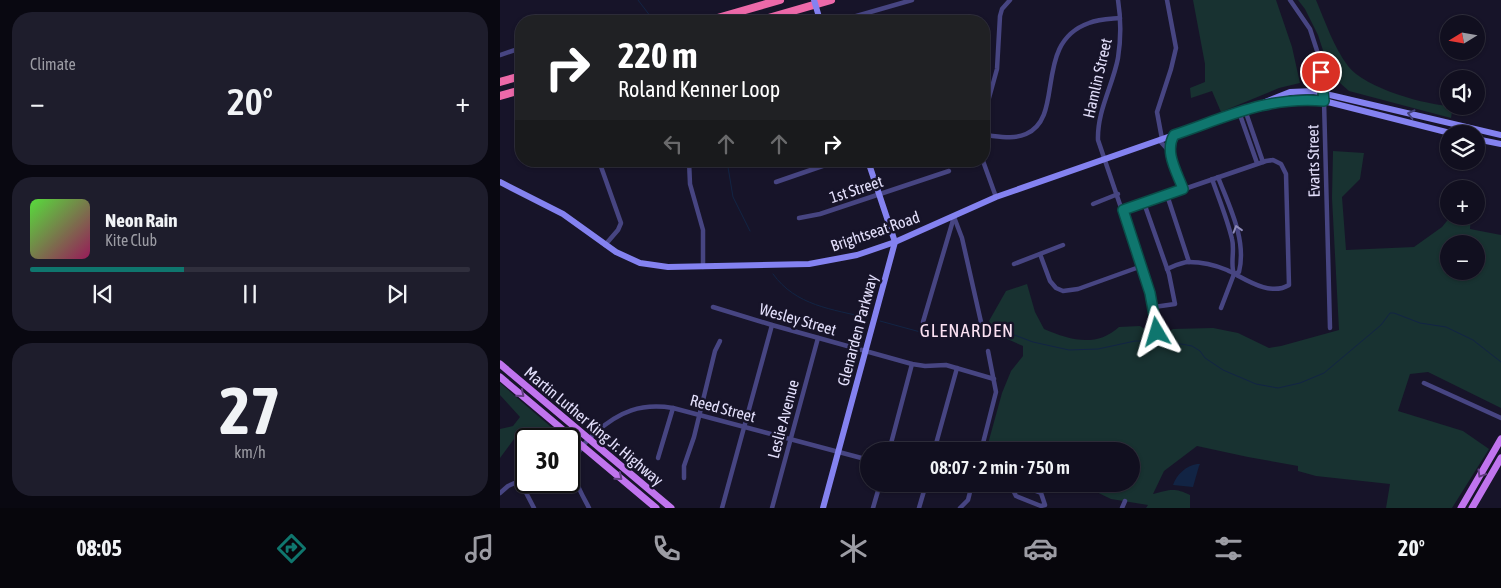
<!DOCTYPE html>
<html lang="en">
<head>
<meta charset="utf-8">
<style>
  :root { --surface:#110f1f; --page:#1e1d2c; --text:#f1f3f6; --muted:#9c9ca4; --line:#302f3d; --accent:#0f766e }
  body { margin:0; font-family:"Asap Condensed",sans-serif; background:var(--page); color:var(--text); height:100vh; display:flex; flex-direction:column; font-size:19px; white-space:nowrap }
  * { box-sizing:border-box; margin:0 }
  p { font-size:16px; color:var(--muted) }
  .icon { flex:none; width:28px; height:28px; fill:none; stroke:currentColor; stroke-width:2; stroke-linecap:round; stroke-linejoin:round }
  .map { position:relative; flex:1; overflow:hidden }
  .panel { display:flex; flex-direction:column; gap:12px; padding:12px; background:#090811; width:500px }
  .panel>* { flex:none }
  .hud { position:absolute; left:15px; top:15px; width:475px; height:152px; border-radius:20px; box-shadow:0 1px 4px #0004,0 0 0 1px var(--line); background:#202124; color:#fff; overflow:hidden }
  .needle { width:32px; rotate:259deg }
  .fabs { position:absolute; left:940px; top:15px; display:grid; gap:10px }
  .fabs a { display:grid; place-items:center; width:45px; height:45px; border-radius:50%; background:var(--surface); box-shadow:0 1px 4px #0004,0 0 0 1px var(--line); font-size:25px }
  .speed { position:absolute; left:15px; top:428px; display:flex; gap:10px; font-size:25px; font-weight:700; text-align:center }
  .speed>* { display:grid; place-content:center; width:65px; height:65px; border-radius:50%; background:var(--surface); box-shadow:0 1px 4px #0004,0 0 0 1px var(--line); line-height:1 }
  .speed .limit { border:2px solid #111; border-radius:8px; background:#fff; color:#111 }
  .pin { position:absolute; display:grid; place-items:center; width:42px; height:42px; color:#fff; margin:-21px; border:2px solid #fff; border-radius:50%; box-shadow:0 1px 5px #0007 }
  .me { position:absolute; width:55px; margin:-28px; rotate:353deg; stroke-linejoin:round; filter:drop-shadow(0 0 4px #0008) }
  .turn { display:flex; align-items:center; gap:18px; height:105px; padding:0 20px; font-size:22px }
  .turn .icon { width:65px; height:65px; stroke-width:2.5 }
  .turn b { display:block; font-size:35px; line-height:42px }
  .lanes { display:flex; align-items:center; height:48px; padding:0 20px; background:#0003; justify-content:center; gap:25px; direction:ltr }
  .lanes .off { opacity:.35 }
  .big { font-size:38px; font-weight:600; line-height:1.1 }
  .panel .tile { flex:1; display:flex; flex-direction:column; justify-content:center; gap:8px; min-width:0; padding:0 18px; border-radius:20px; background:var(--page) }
  .panel .dial { align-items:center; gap:0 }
  .dial b { font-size:65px; line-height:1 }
  .song { display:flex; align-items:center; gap:15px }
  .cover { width:60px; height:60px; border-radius:8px; background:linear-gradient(135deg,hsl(110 70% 55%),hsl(330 70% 35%)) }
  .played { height:5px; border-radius:2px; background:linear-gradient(90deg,var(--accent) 35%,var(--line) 35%) }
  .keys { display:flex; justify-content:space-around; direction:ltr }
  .heat { display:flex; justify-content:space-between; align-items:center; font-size:28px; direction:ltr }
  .trip { position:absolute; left:360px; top:442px; width:280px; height:50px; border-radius:25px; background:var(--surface); box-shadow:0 1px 4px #0004,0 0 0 1px var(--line); font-weight:600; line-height:50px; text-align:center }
  .tabs { display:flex; height:80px; justify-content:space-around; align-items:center; background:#07060c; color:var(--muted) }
  .tabs .icon { width:35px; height:35px }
  .tabs .active { color:var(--accent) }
  .tabs b { font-size:22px; color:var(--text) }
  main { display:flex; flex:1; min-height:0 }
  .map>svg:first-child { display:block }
  .green { fill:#183231; fill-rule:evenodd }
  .water { fill:#122444 }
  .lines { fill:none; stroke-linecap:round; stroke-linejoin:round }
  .stream { stroke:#122444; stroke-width:1 }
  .street { stroke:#474582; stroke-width:4.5 }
  .secondary { stroke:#8482f0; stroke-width:6 }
  .primary { stroke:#c074ee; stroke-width:7 }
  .highway { stroke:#ed69a9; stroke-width:8 }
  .secondary-bridge { stroke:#8482f0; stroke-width:6 }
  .oneway { stroke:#434079 }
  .oneway2 { stroke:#8d8ab8 }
  .oneway3 { stroke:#633f82 }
  .route-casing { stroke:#0a4d48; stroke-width:12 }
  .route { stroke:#0f766e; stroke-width:9 }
  .labels { text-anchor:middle; stroke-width:5; stroke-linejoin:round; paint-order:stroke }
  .street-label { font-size:16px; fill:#e3dffb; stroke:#171429 }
  .quarter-label { font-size:19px; letter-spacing:1px; fill:#fbe1f2; stroke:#171429 }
</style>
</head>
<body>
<main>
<section class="panel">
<div class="tile"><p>Climate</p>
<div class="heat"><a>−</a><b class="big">20°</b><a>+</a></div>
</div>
<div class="tile">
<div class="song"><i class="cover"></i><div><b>Neon Rain</b><p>Kite Club</p></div></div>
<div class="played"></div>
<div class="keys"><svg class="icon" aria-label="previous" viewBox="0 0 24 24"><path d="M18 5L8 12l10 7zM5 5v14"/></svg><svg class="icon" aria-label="pause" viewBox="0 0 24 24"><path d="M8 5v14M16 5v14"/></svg><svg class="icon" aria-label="next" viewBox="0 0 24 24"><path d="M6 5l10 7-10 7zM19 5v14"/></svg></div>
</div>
<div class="tile dial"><b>27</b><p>km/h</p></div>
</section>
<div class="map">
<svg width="1001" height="508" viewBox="0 0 1001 508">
  <rect width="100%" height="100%" fill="#171429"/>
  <g class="green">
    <polygon points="693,0 776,0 792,47 800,83 779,88 721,112 712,91 691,98 690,88 705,82 705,64"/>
    <path d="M798,0H816C825,21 834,48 848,66C864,88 928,106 953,106L951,118L849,91L831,75L818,35L805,9Z"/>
    <path d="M833,151L864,153L860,179L842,197L846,250L914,247L942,227L951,216H971L970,229L1001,235V408L928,372L910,374L898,411L963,431L989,449L952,508H886L890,484L816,476L798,471V466L748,457L697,446L664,471L653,494C669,490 674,487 690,495V508H646L648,505L611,499L580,484H631V451H486L502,393L511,371L523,356V346L496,334L489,321L506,291L527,284L535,312L544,329C570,340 596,348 619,327L640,326L651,333H665L673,329L713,328L738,333L769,348L781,346L839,330L832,198ZM949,244H976V271H949Z"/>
    <polygon points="0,383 65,439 46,439 36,431 14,439 0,458 0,429 13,426 20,417 0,395"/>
  </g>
  <path class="water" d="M697,464H700L699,466L693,487L673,485C677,474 686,466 697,464Z"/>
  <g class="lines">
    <g class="stream">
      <polyline points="138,0 154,21"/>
      <polyline points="227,161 233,197 250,231"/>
      <path d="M273,274C296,306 332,309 368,318"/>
      <polyline points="380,321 435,336 489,329 501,330 533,342 569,350 598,349 635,341 658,341 670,344 681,344 692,346 700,351 705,358 723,370 756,384 778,388 800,383 824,373 881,325 890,313 894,313 920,323 946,327 973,340 1001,362"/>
    </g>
    <g class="street">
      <path d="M618,0C621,19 621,39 618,58C613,85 597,111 598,140L650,293L657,332"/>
      <polyline points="790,0 810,29 820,60 824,101 830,328"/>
      <polyline points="94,21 95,21"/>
      <polyline points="339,21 412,0"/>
      <polyline points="0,55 21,48"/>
      <polyline points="745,110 763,162"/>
      <polyline points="739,112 757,163"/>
      <polyline points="484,116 497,69 500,16 502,9 510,0"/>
      <path d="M484,135C497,136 513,140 526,134C566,117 532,43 589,23C599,19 610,19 620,18"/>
      <polyline points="662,139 657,112 671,69 676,48 667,0"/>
      <polyline points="659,140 669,151 683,189"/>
      <polyline points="669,151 671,141 674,136"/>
      <polyline points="99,161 121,223 118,230 105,245"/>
      <polyline points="189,161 190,184 203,230 203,267"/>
      <polyline points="483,161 496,197"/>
      <path d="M718,177C729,206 747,240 739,272L734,274L721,308"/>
      <path d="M712,179C719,199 727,218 732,239C735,250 730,264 734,274"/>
      <polyline points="276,182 337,161"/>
      <polyline points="667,195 689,262"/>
      <polyline points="644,203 669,274 675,304 654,307"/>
      <polyline points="593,204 618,194"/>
      <path d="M623,210L766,161L773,160L781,164L786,174L789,285C769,297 744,278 727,270C715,265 701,262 689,262C682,262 674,266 667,269"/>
      <polyline points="454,217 462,238 481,322"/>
      <polyline points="299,218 320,214 449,171"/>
      <polyline points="540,254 550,281 556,288 563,291 578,289 642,266"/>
      <polyline points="514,264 563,245"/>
      <polyline points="213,307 272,325 412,364 425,366 446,365 494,379"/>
      <polyline points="423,322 454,217"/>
      <polyline points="924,383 1001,418"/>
      <polyline points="389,451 412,364"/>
      <polyline points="434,451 457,368"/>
      <polyline points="481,451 496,392 488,351"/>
      <polyline points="158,458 173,408"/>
      <polyline points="184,478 184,466 194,437 215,351 220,341"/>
      <polyline points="20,481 34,508"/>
      <polyline points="457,484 471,487"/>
      <polygon points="520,485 541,493 545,505 541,506 516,496 514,492 515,487"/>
      <polyline points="0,493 8,486 26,478"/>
      <path d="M89,508C82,494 71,478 75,461C78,449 87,440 95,433C120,411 141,403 173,408L369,460"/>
      <polyline points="222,508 272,325"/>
      <polyline points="272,508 318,338"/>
      <polyline points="373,508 380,484"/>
      <polyline points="419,508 426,484"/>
      <polyline points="460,508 468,500 472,484"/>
      <polyline points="622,508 625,501"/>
    </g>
    <g class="secondary">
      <polyline points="765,102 790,92 813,91 1001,135"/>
      <polyline points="976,139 1001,144"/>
      <polyline points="0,182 63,214 116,252 140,263 168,267 309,264 357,255 395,242 496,197 760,105 790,100 824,101 954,134"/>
      <polyline points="323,508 395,242 368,161"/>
    </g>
    <g class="primary">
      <polyline points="0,364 171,508"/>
      <polyline points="0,377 156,508"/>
      <polyline points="961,508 1001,439"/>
      <polyline points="972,508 1001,458"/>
    </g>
    <g class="highway">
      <polyline points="207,21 280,0"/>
      <polyline points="258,21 331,0"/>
      <polyline points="0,82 21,76"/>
      <polyline points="0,96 21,90"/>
    </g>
    <polyline class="secondary-bridge" points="314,0 319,17"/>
  </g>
  <defs><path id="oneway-chevron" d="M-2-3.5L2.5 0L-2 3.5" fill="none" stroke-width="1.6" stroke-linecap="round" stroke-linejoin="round" transform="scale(1.25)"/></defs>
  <use class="oneway" href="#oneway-chevron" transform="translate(911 114) rotate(-166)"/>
  <use class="oneway2" href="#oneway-chevron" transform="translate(737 229) rotate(-107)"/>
  <g class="oneway3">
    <use href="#oneway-chevron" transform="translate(21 394) rotate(40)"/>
    <use href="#oneway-chevron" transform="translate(981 474) rotate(121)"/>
    <use href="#oneway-chevron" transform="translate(119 477) rotate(39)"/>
  </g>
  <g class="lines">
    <g class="route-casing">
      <path id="route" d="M657,332L650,293L623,210L683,189C677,172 664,152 674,135C727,117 767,96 824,101L821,72"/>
    </g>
    <use href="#route" class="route"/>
  </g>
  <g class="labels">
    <g class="street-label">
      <text transform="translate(597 78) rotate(-77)" y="6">Hamlin Street</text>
      <text transform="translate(813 161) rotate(-91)" y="6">Evarts Street</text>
      <text transform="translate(356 189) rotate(-18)" y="6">1st Street</text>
      <text transform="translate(375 231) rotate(-19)" y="6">Brightseat Road</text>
      <text transform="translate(298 319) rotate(16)" y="6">Wesley Street</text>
      <text transform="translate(357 330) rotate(-75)" y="6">Glenarden Parkway</text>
      <text transform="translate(223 408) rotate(15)" y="6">Reed Street</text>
      <text transform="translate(283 419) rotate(-75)" y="6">Leslie Avenue</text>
      <text transform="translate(94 426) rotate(40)" y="6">Martin Luther King Jr. Highway</text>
    </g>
    <g class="quarter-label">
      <text x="467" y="337">GLENARDEN</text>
    </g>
  </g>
</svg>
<div class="fabs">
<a><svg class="needle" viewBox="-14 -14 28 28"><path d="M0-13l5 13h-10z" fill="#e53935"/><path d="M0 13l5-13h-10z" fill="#9c9ca4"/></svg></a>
<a><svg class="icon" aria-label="sound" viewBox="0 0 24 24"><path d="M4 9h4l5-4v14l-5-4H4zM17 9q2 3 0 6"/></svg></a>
<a><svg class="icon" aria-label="layers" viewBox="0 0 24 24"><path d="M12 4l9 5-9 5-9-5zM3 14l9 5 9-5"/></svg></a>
<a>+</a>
<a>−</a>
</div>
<div class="speed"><div class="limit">30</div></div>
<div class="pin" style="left:821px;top:72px;background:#d93025"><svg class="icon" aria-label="arrive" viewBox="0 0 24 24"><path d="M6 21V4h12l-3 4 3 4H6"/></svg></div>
<svg class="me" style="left:657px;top:332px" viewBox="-20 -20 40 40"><path d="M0-17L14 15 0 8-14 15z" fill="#0f766e" stroke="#fff" stroke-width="4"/></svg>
<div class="trip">08:07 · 2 min · 750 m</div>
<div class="hud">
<div class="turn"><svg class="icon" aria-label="right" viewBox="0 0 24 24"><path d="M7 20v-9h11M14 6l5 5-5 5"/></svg><div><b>220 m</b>Roland Kenner Loop</div></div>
<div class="lanes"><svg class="icon off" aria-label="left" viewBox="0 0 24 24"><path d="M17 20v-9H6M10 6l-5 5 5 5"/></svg><svg class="icon off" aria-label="ahead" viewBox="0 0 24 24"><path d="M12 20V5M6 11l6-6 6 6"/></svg><svg class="icon off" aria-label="ahead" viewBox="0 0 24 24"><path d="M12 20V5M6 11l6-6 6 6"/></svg><svg class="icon" aria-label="right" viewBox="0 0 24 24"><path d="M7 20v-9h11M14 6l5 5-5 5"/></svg></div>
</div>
</div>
</main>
<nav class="tabs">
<b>08:05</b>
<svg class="icon active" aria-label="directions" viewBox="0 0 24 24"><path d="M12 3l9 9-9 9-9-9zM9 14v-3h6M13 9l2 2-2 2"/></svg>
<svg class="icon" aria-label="music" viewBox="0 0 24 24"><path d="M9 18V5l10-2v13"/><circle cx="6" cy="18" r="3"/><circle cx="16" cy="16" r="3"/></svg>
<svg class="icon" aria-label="phone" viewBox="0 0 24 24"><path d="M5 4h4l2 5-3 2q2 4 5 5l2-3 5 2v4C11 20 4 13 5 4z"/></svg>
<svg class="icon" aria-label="climate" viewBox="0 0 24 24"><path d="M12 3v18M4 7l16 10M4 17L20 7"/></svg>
<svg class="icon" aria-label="car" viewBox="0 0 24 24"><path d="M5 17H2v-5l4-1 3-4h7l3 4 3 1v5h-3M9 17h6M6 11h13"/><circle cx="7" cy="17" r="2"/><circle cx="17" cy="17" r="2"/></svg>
<svg class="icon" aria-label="filters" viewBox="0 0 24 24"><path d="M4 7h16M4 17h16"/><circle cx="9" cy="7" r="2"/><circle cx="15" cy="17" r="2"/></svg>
<b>20°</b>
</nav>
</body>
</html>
